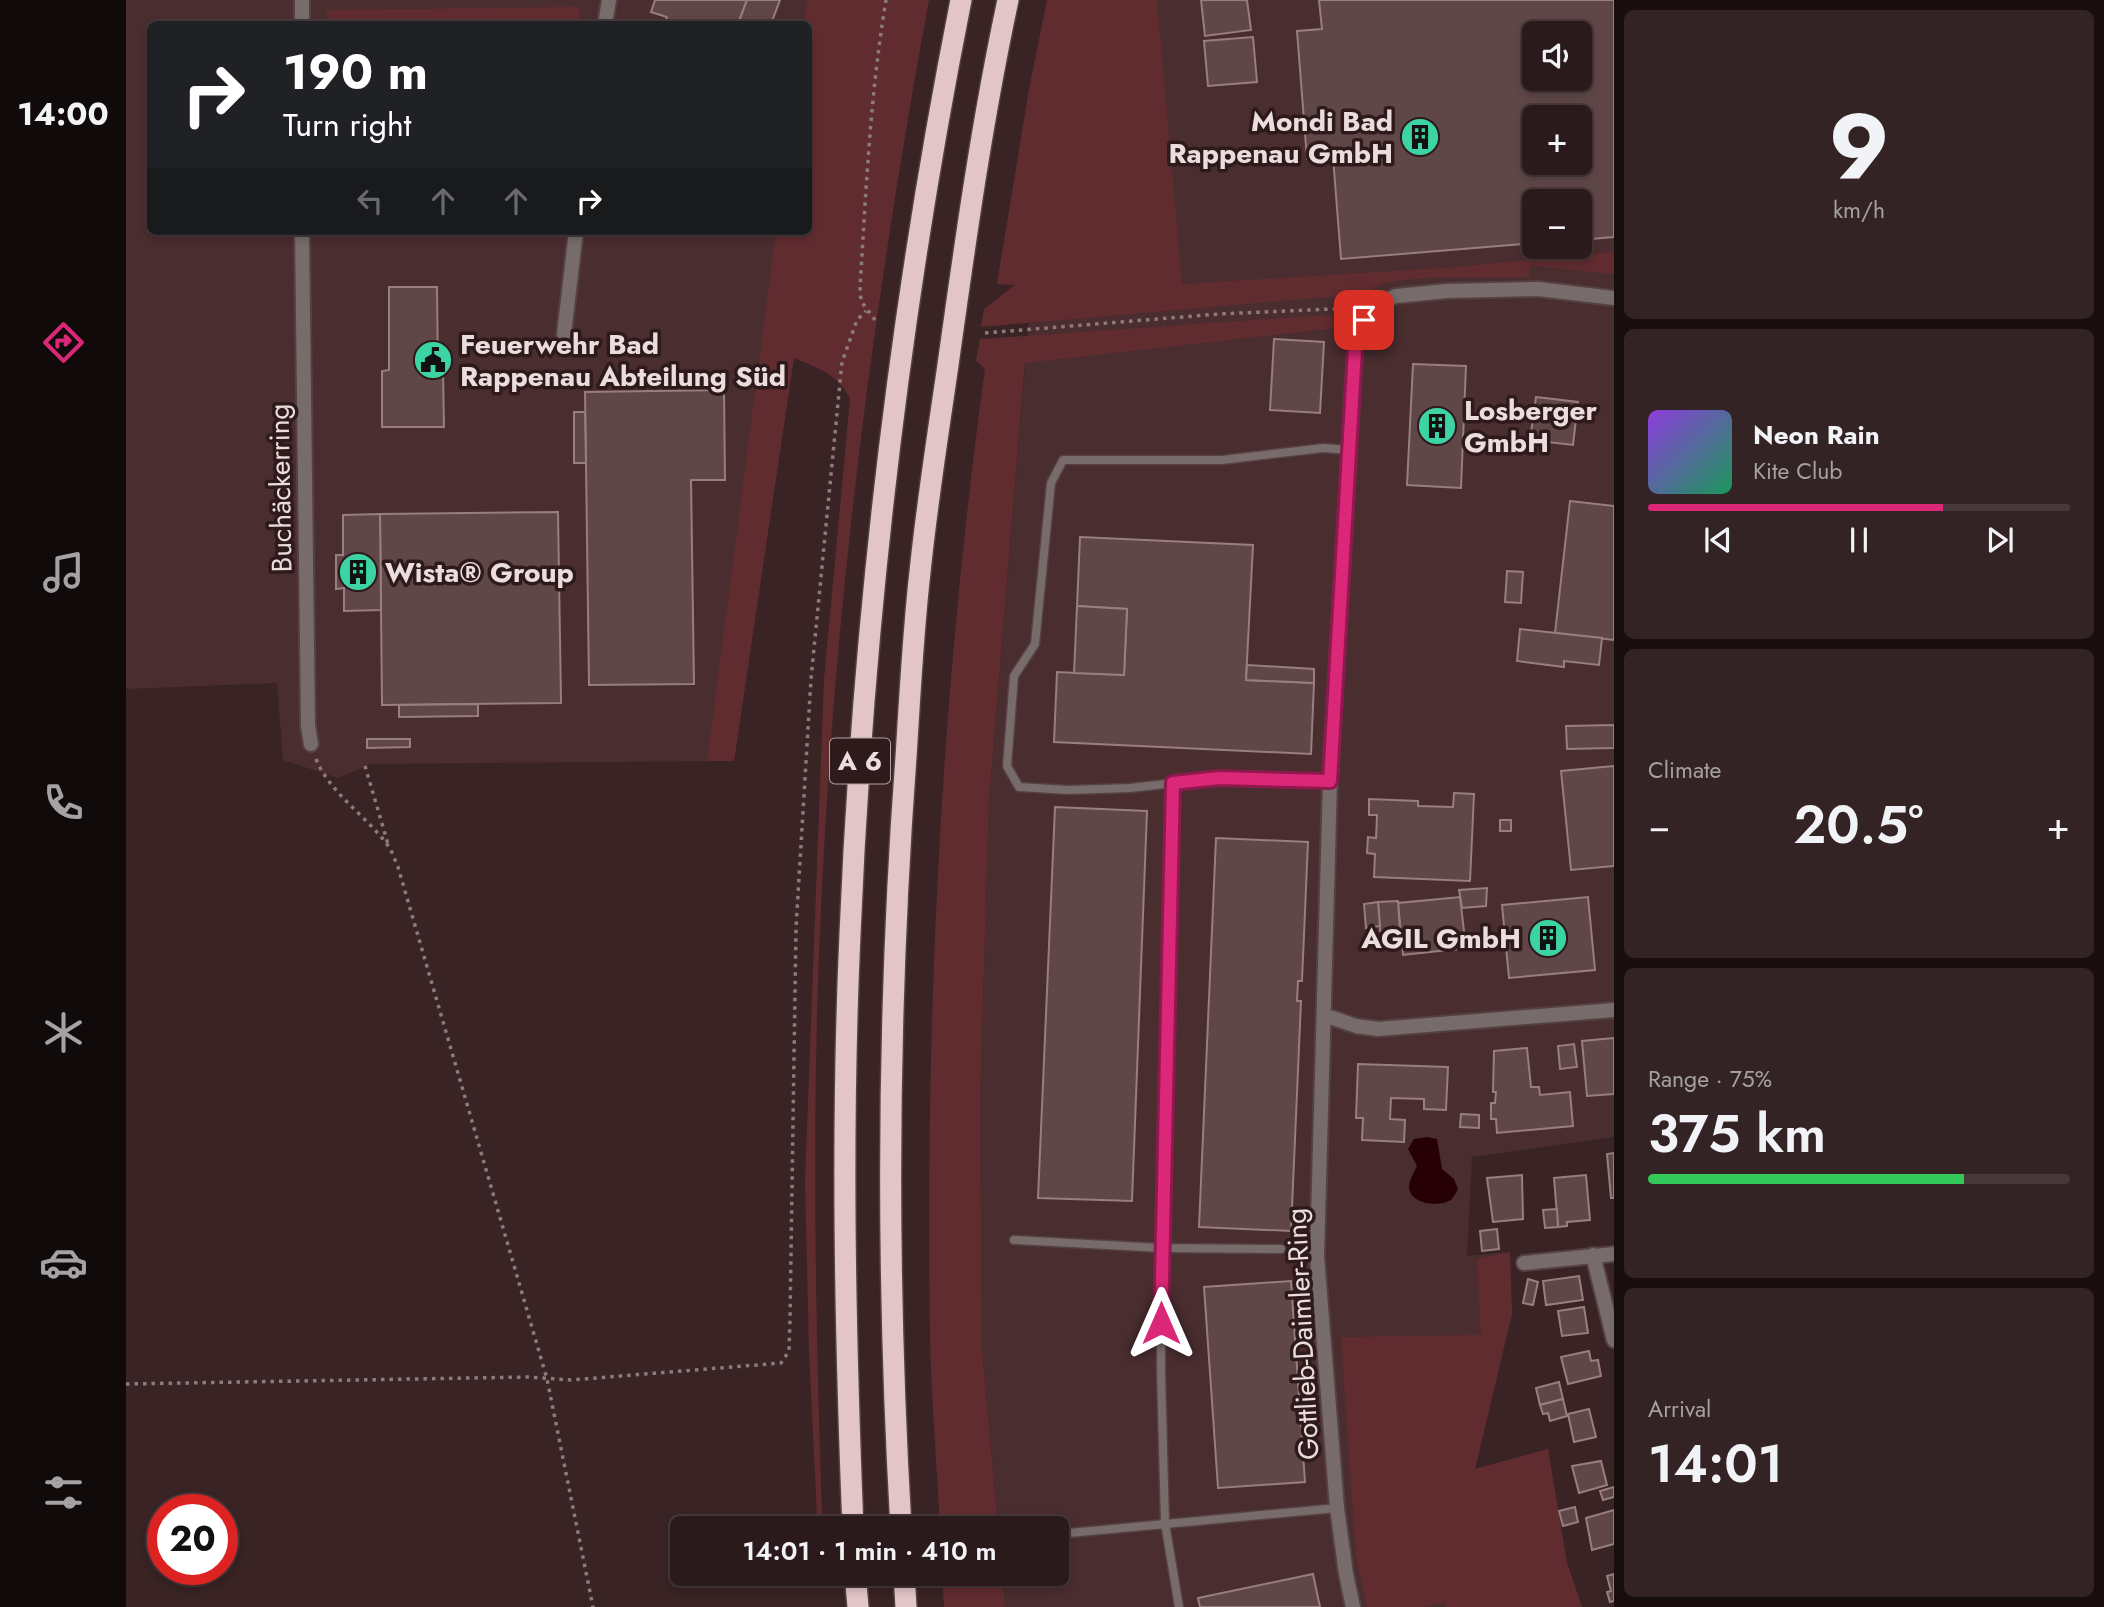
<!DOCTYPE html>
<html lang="en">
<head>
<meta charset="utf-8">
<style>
  :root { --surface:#2b1a1b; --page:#332324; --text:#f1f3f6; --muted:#a6a1a3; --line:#47383a; --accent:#db2777 }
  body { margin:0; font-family:Jost,sans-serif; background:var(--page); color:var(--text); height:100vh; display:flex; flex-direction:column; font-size:26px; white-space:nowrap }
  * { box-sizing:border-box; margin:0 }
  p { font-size:23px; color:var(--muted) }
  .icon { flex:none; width:38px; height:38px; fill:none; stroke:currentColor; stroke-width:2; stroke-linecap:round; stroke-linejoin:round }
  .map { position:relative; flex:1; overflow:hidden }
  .drawer { display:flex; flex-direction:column; gap:10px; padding:10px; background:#180e0f; width:490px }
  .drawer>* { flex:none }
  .hud { position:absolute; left:21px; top:21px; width:665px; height:214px; border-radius:10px; box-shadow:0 4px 10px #0003,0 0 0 2px var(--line); background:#202124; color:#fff; overflow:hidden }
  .controls { position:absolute; left:1396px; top:21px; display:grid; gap:14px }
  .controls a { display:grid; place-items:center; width:70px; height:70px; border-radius:10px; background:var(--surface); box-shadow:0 4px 10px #0003,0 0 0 2px var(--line); font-size:35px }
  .speed { position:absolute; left:21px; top:1494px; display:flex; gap:14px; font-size:35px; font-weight:700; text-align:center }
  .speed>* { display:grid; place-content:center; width:91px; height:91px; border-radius:50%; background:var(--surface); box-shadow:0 4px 10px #0003,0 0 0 2px var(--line); line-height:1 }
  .speed .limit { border:10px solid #d22; background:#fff; color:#111 }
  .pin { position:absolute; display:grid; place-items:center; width:60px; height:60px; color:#fff; margin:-30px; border-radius:14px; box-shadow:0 4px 10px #0006 }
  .me { position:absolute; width:77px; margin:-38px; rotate:0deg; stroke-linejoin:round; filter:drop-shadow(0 0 5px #0008) }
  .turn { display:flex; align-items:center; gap:24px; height:147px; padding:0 21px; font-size:32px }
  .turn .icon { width:91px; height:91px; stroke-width:2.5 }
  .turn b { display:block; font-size:49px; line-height:60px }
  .lanes { display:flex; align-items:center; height:66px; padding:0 21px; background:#0003; justify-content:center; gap:35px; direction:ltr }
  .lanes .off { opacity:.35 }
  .big { font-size:52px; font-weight:600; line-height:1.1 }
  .drawer .widget { flex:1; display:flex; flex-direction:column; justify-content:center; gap:10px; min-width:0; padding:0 24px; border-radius:10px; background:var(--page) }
  .drawer .dial { align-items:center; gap:0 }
  .dial b { font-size:91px; line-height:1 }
  .song { display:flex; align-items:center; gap:21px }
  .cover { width:84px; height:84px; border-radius:10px; background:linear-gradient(135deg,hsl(270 70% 55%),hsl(150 70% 35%)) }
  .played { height:7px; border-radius:4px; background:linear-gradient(90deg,var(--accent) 70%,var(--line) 70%) }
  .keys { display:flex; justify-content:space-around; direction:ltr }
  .heat { display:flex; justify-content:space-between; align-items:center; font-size:38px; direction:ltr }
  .charge { height:10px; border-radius:5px; background:linear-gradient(90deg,#34c759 75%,var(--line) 0) }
  .trip { position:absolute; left:544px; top:1516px; width:399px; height:70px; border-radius:10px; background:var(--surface); box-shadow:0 4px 10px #0003,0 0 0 2px var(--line); font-weight:600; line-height:70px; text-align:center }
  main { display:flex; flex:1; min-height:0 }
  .menu { display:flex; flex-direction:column; width:126px; justify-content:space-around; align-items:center; background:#110a0b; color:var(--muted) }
  .menu .icon { width:49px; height:49px }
  .menu .on { color:var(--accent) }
  .menu b { font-size:32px; color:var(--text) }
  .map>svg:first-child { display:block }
  .built { fill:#492d2f; fill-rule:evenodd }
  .green { fill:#612c30 }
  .water { fill:#270005 }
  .building { fill:#5f4748; stroke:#987e7e; stroke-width:2; fill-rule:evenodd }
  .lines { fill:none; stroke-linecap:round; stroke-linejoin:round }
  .lane-casing { stroke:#554142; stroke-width:11 }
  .street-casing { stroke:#554142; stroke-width:18 }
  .highway-casing { stroke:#554142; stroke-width:24 }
  .path { stroke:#8d7b7c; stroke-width:3.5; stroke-dasharray:3.5 5; stroke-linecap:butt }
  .lane { stroke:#776b6b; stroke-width:8 }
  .street { stroke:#776b6b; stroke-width:14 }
  .highway { stroke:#e2c5c6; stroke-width:21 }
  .route-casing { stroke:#8e194d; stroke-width:18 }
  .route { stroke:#db2777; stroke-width:12 }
  .labels { text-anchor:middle; stroke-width:7; stroke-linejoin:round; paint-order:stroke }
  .shield { fill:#2e1a1b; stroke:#b2a2a3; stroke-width:2 }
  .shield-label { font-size:26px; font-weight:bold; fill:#ebdddd }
  .poi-label { font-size:28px; font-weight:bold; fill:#ebdddd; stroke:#2e1a1b; text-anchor:start }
  .street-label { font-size:28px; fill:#ebdddd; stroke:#2e1a1b }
</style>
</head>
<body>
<main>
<nav class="menu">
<b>14:00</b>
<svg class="icon on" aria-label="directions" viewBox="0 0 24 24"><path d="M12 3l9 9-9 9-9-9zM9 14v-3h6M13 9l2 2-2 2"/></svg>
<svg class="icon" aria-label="music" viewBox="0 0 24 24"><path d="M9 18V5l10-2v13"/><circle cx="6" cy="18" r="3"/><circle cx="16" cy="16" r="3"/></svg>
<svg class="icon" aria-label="phone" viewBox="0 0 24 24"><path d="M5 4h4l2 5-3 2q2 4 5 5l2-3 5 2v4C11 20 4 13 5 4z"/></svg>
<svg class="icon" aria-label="climate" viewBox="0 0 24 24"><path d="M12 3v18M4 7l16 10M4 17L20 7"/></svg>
<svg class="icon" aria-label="car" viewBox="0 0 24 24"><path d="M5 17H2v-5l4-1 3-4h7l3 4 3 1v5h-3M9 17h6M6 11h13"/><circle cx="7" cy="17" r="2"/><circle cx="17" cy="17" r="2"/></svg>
<svg class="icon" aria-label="filters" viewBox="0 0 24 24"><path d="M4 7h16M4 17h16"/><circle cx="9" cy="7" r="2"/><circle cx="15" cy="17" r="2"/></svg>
</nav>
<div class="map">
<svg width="1488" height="1607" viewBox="0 0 1488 1607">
  <rect width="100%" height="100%" fill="#392324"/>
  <g class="built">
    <path d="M0,0H751L667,357L608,761L245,764L212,778L157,760L151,683L0,689ZM24,24H682V231H24Z"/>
    <path d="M977,0H1488V1137L1346,1157L1341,1256L1384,1252L1386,1314L1349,1469L1422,1449L1441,1563L1456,1607H879L876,1573H931V1528H872L856,1347L854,1104L863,800L905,294ZM1409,33H1454V79H1409ZM1409,117H1454V163H1409ZM1409,201H1454V247H1409Z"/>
  </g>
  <g class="green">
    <path d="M681,0H803C749,293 710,590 696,888C685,1097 689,1307 696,1516H691L683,1352L679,1181L698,679L724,399C713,374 691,368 668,358L608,761H581L650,231H682V24H678Z"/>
    <polygon points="921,0 1031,0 1056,284 1316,268 1488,252 1488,274 1405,266 1403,277 1317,277 1279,280 1255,284 1235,294 855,327 858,309 889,285 871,284 903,89"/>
    <polygon points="454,7 452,24 201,24 201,10"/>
    <path d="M1202,315L1220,319L1210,328L899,363L863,800L854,1104L856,1347L872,1528H814C811,1464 805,1399 804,1335C799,1012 815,689 859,369L850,361L854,339Z"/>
    <polygon points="1384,1252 1386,1314 1349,1469 1422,1449 1441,1563 1456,1607 1320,1607 1318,1602 1298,1607 1241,1607 1230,1558 1215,1337 1355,1335 1351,1259"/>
    <polygon points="816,1573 876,1573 879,1607 818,1607"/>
  </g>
  <path class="water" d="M1301,1137L1311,1139L1316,1169L1328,1179L1332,1189C1331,1191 1327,1198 1326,1199C1315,1208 1284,1205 1283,1187C1283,1181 1288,1172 1291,1166L1282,1149L1288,1139Z"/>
  <g class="building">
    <polygon points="529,0 621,0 612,24 538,24 541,17 525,12"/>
    <polygon points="621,0 654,0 645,24 612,24"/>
    <polygon points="1075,0 1121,0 1125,30 1079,36"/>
    <path d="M1193,0H1488V237L1454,240V201H1409V243L1215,259L1207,157L1181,159L1171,31L1196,29ZM1409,33H1454V79H1409ZM1409,117H1454V163H1409Z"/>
    <polygon points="1127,37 1131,82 1082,86 1078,41"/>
    <polygon points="263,287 311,287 312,370 317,370 318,427 256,427 256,371 263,370"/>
    <polygon points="1148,339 1198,342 1194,413 1144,410"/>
    <polygon points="1287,364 1340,366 1335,488 1281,485"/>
    <polygon points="598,390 599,480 565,480 568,684 463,685 459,392"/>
    <polygon points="1410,397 1452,402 1447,445 1404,440"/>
    <polygon points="448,412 459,412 460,463 448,463"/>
    <polygon points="1444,501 1488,506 1488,640 1429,633"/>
    <polygon points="432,512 435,703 256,705 254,514"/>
    <polygon points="254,514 255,610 218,611 218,588 210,589 210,555 217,555 217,515"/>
    <polygon points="954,537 1127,545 1120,680 1188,683 1185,754 928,742 931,672 998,675 1001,609 951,606"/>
    <polygon points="1381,571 1397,572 1395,603 1379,602"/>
    <polygon points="951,606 1001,609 998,675 948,673"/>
    <polygon points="1394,629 1476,638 1473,665 1438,661 1438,667 1391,661"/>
    <polygon points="1121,665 1188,669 1188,683 1120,680"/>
    <polygon points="352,704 352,716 273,717 273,705"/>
    <polygon points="1488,725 1488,748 1441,749 1440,726"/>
    <polygon points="241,739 284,739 284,747 241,748"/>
    <polygon points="1488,766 1488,866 1445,870 1435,771"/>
    <polygon points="1328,793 1348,794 1344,881 1248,877 1249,854 1241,853 1242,837 1250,838 1251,815 1243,815 1243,799 1292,801 1292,806 1327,807"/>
    <polygon points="929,807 1021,811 1006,1201 912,1198"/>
    <rect x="1374" y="820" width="11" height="11"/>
    <polygon points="1090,838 1182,842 1176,981 1172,981 1171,1001 1175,1001 1165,1231 1073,1227"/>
    <polygon points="1361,888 1360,906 1336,908 1333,890"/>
    <polygon points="1334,897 1340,948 1277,955 1272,903"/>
    <polygon points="1462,897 1469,970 1383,978 1376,905"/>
    <polygon points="1272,901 1274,930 1254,931 1252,902"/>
    <polygon points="1252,902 1254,926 1240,928 1238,904"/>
    <polygon points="1488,1038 1488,1094 1461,1096 1456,1041"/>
    <polygon points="1448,1044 1451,1067 1434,1069 1432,1046"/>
    <polygon points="1401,1048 1405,1087 1413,1087 1414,1095 1444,1092 1447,1126 1371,1133 1370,1119 1365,1119 1365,1103 1369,1103 1370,1092 1367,1092 1368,1051"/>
    <polygon points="1232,1064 1322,1067 1320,1110 1298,1109 1298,1099 1265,1098 1264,1119 1279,1120 1278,1142 1236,1140 1237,1118 1230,1118"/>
    <polygon points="1335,1114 1353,1115 1353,1128 1334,1127"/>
    <polygon points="1488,1153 1488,1198 1485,1198 1481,1154"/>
    <polygon points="1396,1175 1397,1219 1367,1222 1361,1178"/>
    <polygon points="1460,1175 1464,1220 1441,1222 1441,1226 1432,1227 1428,1178"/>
    <polygon points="1431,1209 1432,1227 1419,1228 1417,1210"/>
    <polygon points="1371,1229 1373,1249 1356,1251 1354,1231"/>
    <polygon points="1453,1276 1457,1300 1420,1305 1417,1281"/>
    <polygon points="1402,1279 1412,1282 1407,1305 1397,1303"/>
    <polygon points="1165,1281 1179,1482 1092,1488 1078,1287"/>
    <polygon points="1458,1307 1462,1333 1436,1336 1432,1311"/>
    <polygon points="1463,1351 1465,1361 1472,1360 1475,1376 1442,1384 1435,1357"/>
    <polygon points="1433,1382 1437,1399 1414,1405 1410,1388"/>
    <polygon points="1437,1399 1441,1416 1424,1421 1422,1413 1417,1414 1414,1405"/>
    <polygon points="1463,1409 1470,1437 1448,1442 1442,1414"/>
    <polygon points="1475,1461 1481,1485 1453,1493 1446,1466"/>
    <polygon points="1488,1487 1488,1497 1477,1500 1474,1491"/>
    <polygon points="1449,1507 1452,1522 1437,1526 1433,1511"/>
    <polygon points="1488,1510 1488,1544 1466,1550 1460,1518"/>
    <polygon points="932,1521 936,1548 931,1549 931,1528 892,1528"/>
    <polygon points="1187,1574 1194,1607 1074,1607 1072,1598"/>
    <polygon points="1488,1574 1488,1601 1484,1602 1481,1592 1485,1591 1481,1576"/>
  </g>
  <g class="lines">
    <g class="lane-casing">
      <g id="lane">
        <polyline points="1204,781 1093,778 1004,788 942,790 893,787 881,766 888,676 909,644 925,483 937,460 1096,460 1197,448 1223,450"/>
        <polyline points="1047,783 1035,1248 1035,1373 1039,1523 1053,1607"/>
        <polyline points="888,1240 1035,1248 1155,1249"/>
        <polyline points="943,1533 1211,1508"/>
      </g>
    </g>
    <g class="street-casing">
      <g id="street">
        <polyline points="176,0 176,24"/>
        <polyline points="479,24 483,0"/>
        <polyline points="176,231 182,726 185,744"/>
        <polyline points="438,334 450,231"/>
        <polyline points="1198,1015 1230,1026 1252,1029 1488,1010"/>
        <polyline points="1467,1255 1488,1340"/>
        <polyline points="1398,1263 1488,1254"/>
        <polyline points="1227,1607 1220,1574 1211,1508 1191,1256 1204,781 1230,332 1246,307 1270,296 1321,291 1412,289 1488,298"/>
      </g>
    </g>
    <g class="highway-casing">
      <g id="highway">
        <path d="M727,1528C719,1330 715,1132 724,934C737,621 774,307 835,0"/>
        <path d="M775,1528C760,1271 761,1013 780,757C784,695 787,633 794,572C801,503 812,434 822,365C839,243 856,121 882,0"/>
        <polyline points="729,1573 732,1607"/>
        <polyline points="778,1573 780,1607"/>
      </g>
    </g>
    <g class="path">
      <path d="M749,320L735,301L734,288C740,192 744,95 760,0"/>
      <polyline points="859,333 1093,314 1227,308"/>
      <path d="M190,759C205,795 241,816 263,847C267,853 269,861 272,867L421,1379L467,1607"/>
      <polyline points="239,766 262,844"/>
      <polyline points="0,1384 402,1377 445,1380 655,1363 663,1351 664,1319 670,928 685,679 716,362 731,320 740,311"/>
    </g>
    <use href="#lane" class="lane"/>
    <use href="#street" class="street"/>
    <use href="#highway" class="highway"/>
  </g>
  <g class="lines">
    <g class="route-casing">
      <polyline id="route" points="1035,1323 1047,783 1093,778 1204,781 1230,332 1238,320"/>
    </g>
    <use href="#route" class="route"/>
  </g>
  <defs>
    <g id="building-disc" transform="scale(2.0125)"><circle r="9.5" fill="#3cd4a4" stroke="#2e1a1b"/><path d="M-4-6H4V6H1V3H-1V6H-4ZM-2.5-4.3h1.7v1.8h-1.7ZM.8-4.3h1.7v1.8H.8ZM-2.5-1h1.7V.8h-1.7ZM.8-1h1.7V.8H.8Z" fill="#111"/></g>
    <g id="civic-disc" transform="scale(2.0125)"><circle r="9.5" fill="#3cd4a4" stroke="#2e1a1b"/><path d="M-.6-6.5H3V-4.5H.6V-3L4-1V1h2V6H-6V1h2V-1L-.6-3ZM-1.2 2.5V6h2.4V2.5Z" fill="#111"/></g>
  </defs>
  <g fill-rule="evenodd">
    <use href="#building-disc" x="1294" y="137"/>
    <use href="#civic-disc" x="307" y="360"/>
    <use href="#building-disc" x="1311" y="426"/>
    <use href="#building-disc" x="232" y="572"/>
    <use href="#building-disc" x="1422" y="938"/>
  </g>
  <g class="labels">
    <rect class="shield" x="704" y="738.5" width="60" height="45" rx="5"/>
    <g class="shield-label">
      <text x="734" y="770">A 6</text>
    </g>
    <g class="poi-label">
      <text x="1267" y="131" text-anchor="end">Mondi Bad<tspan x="1267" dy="32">Rappenau GmbH</tspan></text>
      <text x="334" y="354">Feuerwehr Bad<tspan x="334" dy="32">Rappenau Abteilung Süd</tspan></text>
      <text x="1338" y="420">Losberger<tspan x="1338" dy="32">GmbH</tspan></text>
      <text x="259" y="582">Wista® Group</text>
      <text x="1395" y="948" text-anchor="end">AGIL GmbH</text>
    </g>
    <g class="street-label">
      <text transform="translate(154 488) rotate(-91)" y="10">Buchäckerring</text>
      <text transform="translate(1176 1334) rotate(-93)" y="10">Gottlieb-Daimler-Ring</text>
    </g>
  </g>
</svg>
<div class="controls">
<a><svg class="icon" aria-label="sound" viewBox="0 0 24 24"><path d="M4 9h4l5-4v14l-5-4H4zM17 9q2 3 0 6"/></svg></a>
<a>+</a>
<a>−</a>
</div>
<div class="speed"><div class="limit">20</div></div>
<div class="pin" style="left:1238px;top:320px;background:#d93025"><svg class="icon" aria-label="arrive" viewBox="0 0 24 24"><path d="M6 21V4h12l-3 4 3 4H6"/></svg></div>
<svg class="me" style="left:1035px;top:1323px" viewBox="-20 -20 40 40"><path d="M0-17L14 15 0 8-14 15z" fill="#db2777" stroke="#fff" stroke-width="4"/></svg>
<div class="trip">14:01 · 1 min · 410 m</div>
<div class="hud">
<div class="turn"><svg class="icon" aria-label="right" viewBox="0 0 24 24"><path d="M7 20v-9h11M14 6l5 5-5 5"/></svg><div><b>190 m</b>Turn right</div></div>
<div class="lanes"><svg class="icon off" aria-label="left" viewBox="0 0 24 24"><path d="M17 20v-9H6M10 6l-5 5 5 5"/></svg><svg class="icon off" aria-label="ahead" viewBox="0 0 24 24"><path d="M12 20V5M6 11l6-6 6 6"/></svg><svg class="icon off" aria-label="ahead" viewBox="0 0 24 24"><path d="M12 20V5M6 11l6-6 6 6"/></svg><svg class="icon" aria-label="right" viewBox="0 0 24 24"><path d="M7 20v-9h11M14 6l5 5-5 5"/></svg></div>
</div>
</div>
<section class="drawer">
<div class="widget dial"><b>9</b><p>km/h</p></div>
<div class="widget">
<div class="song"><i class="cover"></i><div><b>Neon Rain</b><p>Kite Club</p></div></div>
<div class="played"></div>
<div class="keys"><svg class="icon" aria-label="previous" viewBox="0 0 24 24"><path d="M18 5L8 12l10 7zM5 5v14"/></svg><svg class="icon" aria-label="pause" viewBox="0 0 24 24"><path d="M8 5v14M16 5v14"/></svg><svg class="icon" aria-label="next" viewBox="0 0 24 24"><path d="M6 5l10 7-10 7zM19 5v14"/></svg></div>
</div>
<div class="widget"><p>Climate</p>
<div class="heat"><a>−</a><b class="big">20.5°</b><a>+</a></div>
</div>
<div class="widget"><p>Range · 75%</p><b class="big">375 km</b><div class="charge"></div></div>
<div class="widget"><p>Arrival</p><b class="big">14:01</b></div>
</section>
</main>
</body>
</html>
